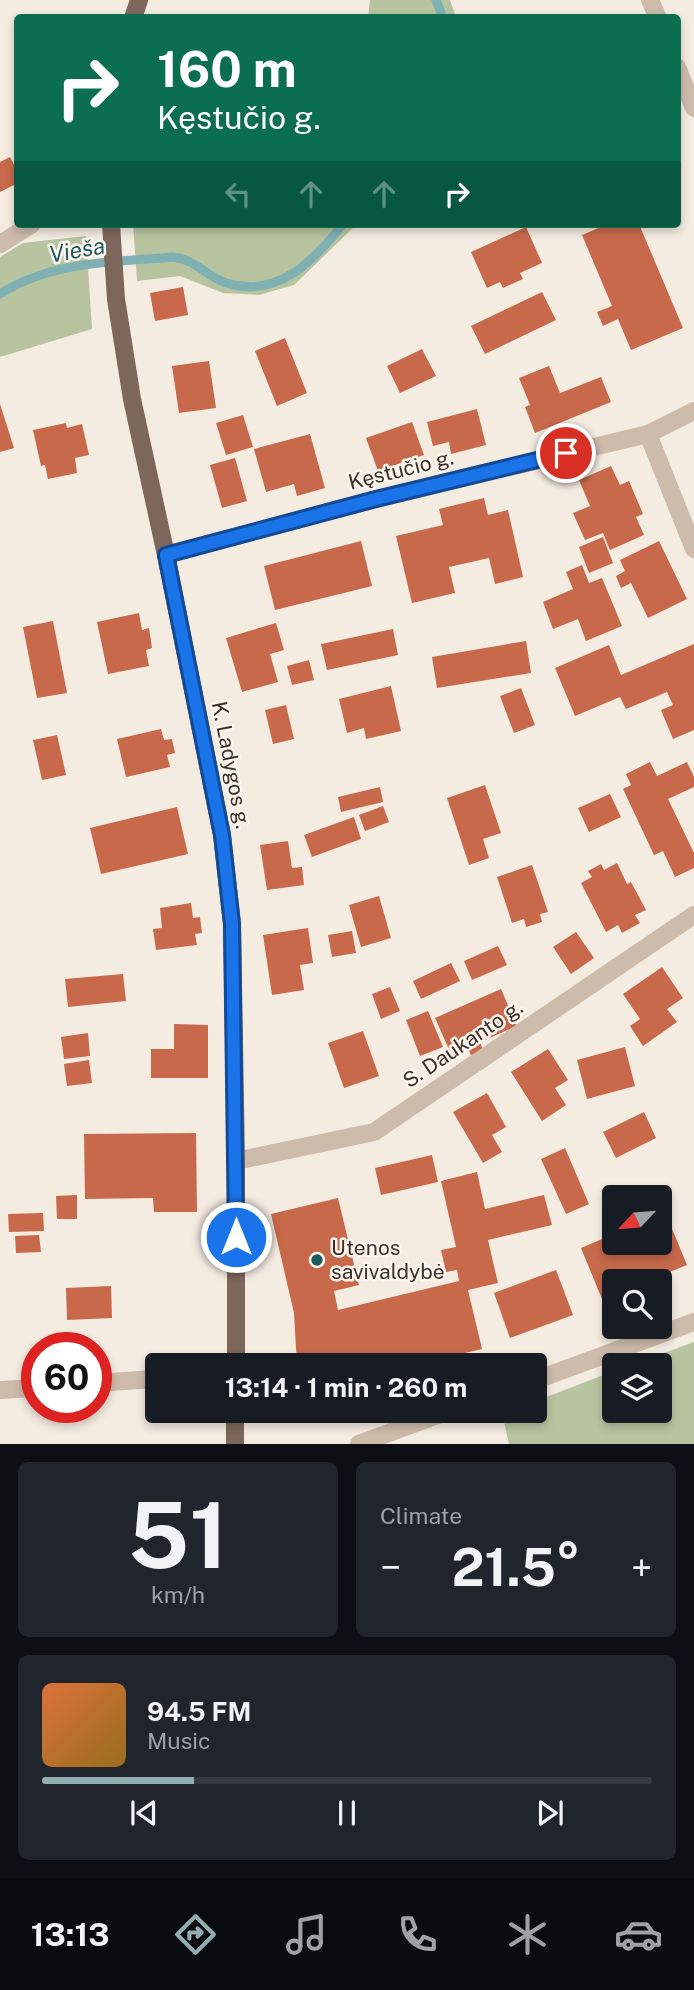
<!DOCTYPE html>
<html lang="en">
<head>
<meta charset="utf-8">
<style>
  :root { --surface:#171b24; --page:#20242c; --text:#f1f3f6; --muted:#9ea1a6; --line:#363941; --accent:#92aeb2 }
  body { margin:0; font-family:"Public Sans",sans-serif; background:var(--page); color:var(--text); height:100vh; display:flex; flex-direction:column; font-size:26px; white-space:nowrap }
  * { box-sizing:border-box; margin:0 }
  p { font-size:23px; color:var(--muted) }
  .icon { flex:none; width:38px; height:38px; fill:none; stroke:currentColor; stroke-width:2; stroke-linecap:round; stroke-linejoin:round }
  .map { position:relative; height:1444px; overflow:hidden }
  .drawer { display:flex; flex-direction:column; gap:18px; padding:18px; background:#0d0f14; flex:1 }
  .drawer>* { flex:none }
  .top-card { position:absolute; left:14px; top:14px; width:667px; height:214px; border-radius:7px; box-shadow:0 4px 10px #0003; background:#0b6e4f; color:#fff; overflow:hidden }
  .needle { width:46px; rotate:244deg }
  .controls { position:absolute; left:602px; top:1185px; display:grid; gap:14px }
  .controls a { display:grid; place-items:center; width:70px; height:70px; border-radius:7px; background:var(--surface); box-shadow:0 4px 10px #0003; font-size:35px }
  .speed { position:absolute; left:21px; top:1332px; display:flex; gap:14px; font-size:35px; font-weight:700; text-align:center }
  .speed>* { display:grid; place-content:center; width:91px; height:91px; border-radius:50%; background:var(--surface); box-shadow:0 4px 10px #0003; line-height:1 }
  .speed .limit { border:10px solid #d22; background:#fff; color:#111 }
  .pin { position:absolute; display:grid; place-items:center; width:60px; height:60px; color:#fff; margin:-30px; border:4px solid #fff; border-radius:50%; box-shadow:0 2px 7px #0007 }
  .me { position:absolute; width:77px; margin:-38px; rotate:0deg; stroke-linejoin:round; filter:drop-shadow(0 0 5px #0008) }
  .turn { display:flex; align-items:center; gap:24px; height:147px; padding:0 28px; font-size:32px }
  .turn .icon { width:91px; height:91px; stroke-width:2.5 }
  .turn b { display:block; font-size:49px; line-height:60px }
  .lanes { display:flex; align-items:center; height:66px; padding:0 28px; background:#0003; justify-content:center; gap:35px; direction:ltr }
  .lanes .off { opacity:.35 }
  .big { font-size:52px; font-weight:700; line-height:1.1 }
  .drawer .widget { flex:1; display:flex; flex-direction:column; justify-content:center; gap:10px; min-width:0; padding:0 24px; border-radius:10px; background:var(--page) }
  .drawer .dial { align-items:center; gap:0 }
  .dial b { font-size:91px; line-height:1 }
  .song { display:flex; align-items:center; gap:21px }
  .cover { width:84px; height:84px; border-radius:10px; background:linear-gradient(135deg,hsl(20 70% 55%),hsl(40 70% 35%)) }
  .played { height:7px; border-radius:4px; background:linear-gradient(90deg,var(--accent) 25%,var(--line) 25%) }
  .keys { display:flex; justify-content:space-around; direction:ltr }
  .heat { display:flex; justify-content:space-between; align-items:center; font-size:38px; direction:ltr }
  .drawer .tiles { flex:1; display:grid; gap:18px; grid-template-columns:1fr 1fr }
  .widget:last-child { grid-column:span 2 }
  .trip { position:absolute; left:145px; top:1353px; width:402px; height:70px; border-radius:7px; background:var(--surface); box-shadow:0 4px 10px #0003; font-weight:700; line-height:70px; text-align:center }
  .menu { display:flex; height:112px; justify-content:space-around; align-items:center; background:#090b0e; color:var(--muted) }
  .menu .icon { width:49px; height:49px }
  .menu .selected { color:var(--accent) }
  .menu b { font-size:32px; color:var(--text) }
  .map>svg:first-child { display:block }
  .green { fill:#b8c4a0 }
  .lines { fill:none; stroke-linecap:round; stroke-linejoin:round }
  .stream { stroke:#7fb0b2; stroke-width:9 }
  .building { fill:#c8694b }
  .minor { stroke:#cdbbac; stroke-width:18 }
  .primary { stroke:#7d675c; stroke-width:18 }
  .route-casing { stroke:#114b97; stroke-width:18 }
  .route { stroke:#1a73e8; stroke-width:12 }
  .poi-dot { fill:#1f5a5e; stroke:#fbf5ee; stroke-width:2.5 }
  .labels { text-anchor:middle; stroke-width:5; stroke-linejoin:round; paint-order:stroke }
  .street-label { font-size:21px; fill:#3b302b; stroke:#fbf5ee }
  .poi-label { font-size:21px; fill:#3b302b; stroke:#fbf5ee; text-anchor:start }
  .water-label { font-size:23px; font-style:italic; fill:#1f5a5e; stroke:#fbf5ee }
</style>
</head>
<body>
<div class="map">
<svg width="694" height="1444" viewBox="0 0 694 1444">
  <rect width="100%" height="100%" fill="#f4ebe1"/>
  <g class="green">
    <polygon points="370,0 450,0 456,17 368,17"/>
    <polygon points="133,224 357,224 294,285 259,295 223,293 180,276 137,281"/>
    <polygon points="86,236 92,329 0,357 0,257 23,243"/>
    <polygon points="694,1342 694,1444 509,1444 502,1413 509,1411 536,1410 536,1401 614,1371 614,1410 660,1410 660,1365 631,1365"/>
  </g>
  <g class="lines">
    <g class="stream">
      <polyline points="436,0 443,18"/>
      <path d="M0,294C51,261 114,262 173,257C197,260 205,276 226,283C277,299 314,261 343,224"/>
    </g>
  </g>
  <g class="building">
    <polygon points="10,157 18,172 18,183 0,192 0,162"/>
    <polygon points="608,224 639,224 683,328 631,350 618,319 603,326 597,312 612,306 582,235"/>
    <polygon points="526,227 542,263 520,273 523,279 503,288 500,282 487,288 471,252"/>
    <polygon points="183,287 188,315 155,321 150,293"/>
    <polygon points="542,292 556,320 485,354 471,326"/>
    <polygon points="285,338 307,393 277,406 255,351"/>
    <polygon points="422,349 436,376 400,393 387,366"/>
    <polygon points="209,361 216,408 179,413 172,366"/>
    <polygon points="549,366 560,393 601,377 611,402 535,433 525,407 530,405 519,378"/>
    <polygon points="0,404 14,448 0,452"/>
    <polygon points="477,409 486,445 451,454 449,442 433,446 427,422"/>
    <polygon points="243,415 253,447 226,455 216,423"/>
    <polygon points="412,422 424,455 378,471 366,438"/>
    <polygon points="66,423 67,428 82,424 89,455 75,458 77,473 48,479 45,465 41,466 33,430"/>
    <polygon points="310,434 325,488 297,496 294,484 266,492 254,449"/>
    <polygon points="235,458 247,501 222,508 210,465"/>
    <polygon points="611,466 620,485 629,481 643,514 636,517 644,535 610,550 603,533 585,540 573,513 590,506 579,480"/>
    <polygon points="484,498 488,515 508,510 523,577 495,584 489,558 449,567 455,593 412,603 396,536 443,525 439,509"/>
    <polygon points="603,537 613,563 589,573 579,547"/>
    <polygon points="361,541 372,586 275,610 264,566"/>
    <polygon points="659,541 687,599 648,618 631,583 621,588 616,576 625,571 620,560"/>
    <polygon points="582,565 589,583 602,578 622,626 586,641 578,619 553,629 543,602 573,589 566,572"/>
    <polygon points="139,613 142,630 149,628 152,648 146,650 149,666 108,674 97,622"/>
    <polygon points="53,621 67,693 37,698 23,627"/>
    <polygon points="276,623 284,650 270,654 278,682 242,692 226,638"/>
    <polygon points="393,629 398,655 327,670 321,644"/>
    <polygon points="526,641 531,673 437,688 432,657"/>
    <polygon points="694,644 694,730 673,739 661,710 673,705 667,692 626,709 620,697 575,716 555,668 609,645 621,675"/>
    <polygon points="309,660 314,680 292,685 287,666"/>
    <polygon points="391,686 401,731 366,739 364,728 347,733 339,699"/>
    <polygon points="521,688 535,725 514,733 500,696"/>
    <polygon points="286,705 294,739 273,744 265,710"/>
    <polygon points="161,729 164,740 172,739 175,753 167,755 170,767 126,777 117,739"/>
    <polygon points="57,735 66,775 42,780 33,740"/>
    <polygon points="650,762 657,776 687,762 694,777 694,787 668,799 694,853 694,868 675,877 663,851 654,855 623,789 631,785 626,774"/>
    <polygon points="485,785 501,833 483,839 489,858 469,865 447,798"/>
    <polygon points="380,787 383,802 341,812 338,797"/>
    <polygon points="610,794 621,817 589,832 578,808"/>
    <polygon points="383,806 389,822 365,831 359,815"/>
    <polygon points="177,807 188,854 101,874 90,828"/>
    <polygon points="354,817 361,839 312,857 304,835"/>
    <polygon points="288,841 292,868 302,867 304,885 267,890 260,845"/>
    <polygon points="617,863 627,884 631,882 646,910 635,915 640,923 622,933 618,925 606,932 581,883 592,877 588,871 601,864 604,870"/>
    <polygon points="532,865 548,912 540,914 542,922 526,927 524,919 512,923 497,877"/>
    <polygon points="379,896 391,938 361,947 349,905"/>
    <polygon points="191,903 193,918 200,917 202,933 195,934 197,945 156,950 153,929 162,928 160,908"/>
    <polygon points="308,928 313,963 300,965 304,990 272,995 263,935"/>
    <polygon points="352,931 356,953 332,957 328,935"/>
    <polygon points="576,932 594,958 571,974 553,947"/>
    <polygon points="498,946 507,965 472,980 464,961"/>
    <polygon points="451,963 460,981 421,999 413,981"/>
    <polygon points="662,967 683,998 667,1009 677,1022 643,1046 630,1026 640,1019 623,994"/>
    <polygon points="123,974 126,1001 68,1007 65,979"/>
    <polygon points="390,987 400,1011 381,1019 372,994"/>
    <polygon points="501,989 517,1026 480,1042 483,1050 471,1055 468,1049 452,1056 435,1018"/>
    <polygon points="428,1011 443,1047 420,1056 406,1020"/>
    <polygon points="174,1024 208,1025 208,1078 151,1078 151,1049 174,1049"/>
    <polygon points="363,1031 379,1076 344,1088 328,1043"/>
    <polygon points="88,1033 90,1056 64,1059 61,1037"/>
    <polygon points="625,1047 635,1086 587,1099 577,1060"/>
    <polygon points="548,1049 568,1080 555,1088 566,1105 542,1121 511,1072"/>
    <polygon points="89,1060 92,1083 67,1086 64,1064"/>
    <polygon points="487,1093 506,1127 492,1135 502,1152 483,1163 453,1112"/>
    <polygon points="644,1112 656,1138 616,1158 603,1132"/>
    <polygon points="196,1133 197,1212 154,1212 153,1198 85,1199 84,1134"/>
    <polygon points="565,1148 589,1204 566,1214 541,1159"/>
    <polygon points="432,1155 438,1182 381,1195 375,1168"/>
    <polygon points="477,1172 485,1209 544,1195 552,1225 488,1240 498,1283 468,1290 482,1349 414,1365 297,1365 294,1313 271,1214 338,1198 359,1285 334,1291 338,1310 459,1281 457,1270 446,1272 441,1250 456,1247 441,1181"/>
    <polygon points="77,1195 77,1219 57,1219 56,1196"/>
    <polygon points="43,1213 44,1231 9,1232 8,1214"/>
    <polygon points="668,1219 687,1265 647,1281 614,1281 614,1294 602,1299 581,1248 614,1234 614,1242 625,1242 628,1250 648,1242 660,1242 660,1223"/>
    <polygon points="39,1235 41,1252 16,1253 15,1236"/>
    <polygon points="556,1270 573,1315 510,1338 494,1293"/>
    <polygon points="111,1286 112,1318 67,1320 66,1288"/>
  </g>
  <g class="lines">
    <g class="minor">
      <polyline points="650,0 658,18"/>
      <polyline points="677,67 694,108"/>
      <polyline points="0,244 32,224"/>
      <polyline points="648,434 694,549"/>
      <polyline points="166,555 376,499 648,434 694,411"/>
      <polyline points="236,1161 374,1132 694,915"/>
      <polyline points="536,1380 694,1322"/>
      <polyline points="96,1383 154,1379"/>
      <polyline points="0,1390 37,1388"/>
      <polyline points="359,1444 451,1410"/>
    </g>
    <g class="primary">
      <polyline points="133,18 139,0"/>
      <polyline points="111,224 116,299 132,399 166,555 222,835 232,924 236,1161 236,1365"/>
      <polyline points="235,1444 235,1410"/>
    </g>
  </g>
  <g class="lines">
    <g class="route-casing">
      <polyline id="route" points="236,1237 232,924 222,835 166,555 376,499 566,453"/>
    </g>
    <use href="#route" class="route"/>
  </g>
  <circle class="poi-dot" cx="317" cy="1260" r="7"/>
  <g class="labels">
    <g class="street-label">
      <text transform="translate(401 470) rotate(-14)" y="7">Kęstučio g.</text>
      <text transform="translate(231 765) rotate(79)" y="7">K. Ladygos g.</text>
      <text transform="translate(463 1044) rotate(-34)" y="7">S. Daukanto g.</text>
    </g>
    <g class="poi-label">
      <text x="331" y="1255">Utenos<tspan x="331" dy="24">savivaldybė</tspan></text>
    </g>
    <g class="water-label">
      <text transform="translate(77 250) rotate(-10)" y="8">Vieša</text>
    </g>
  </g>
</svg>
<div class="controls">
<a><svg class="needle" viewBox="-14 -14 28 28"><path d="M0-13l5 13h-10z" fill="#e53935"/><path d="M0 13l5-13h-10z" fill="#9ea1a6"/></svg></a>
<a><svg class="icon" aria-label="search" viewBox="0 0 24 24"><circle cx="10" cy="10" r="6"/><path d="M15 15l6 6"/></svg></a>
<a><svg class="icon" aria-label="layers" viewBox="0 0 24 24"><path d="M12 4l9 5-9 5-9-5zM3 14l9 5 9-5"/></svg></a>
</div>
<div class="speed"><div class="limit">60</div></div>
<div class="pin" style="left:566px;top:453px;background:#d93025"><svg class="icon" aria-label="arrive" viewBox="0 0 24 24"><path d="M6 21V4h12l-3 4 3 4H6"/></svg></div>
<svg class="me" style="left:236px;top:1237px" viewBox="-20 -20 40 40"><circle r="17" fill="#1a73e8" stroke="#fff" stroke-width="3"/><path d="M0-11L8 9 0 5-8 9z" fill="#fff"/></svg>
<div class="trip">13:14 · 1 min · 260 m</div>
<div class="top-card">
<div class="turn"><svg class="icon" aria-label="right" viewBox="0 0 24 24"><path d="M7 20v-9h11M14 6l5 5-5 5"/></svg><div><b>160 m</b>Kęstučio g.</div></div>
<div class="lanes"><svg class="icon off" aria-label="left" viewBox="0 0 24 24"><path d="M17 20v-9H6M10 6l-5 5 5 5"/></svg><svg class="icon off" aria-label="ahead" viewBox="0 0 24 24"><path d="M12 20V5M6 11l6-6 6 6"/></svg><svg class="icon off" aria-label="ahead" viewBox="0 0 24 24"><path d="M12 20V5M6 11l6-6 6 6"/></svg><svg class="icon" aria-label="right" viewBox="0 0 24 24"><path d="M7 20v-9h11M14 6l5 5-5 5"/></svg></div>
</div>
</div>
<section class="drawer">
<div class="tiles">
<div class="widget dial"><b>51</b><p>km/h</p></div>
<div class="widget"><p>Climate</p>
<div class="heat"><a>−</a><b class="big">21.5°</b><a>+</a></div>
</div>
<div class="widget">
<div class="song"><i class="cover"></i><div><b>94.5 FM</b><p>Music</p></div></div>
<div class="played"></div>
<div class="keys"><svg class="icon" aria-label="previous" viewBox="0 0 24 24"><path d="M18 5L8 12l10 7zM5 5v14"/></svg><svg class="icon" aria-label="pause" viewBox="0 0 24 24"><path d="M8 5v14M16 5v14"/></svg><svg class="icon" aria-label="next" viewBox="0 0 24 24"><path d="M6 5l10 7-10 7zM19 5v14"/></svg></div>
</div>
</div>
</section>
<nav class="menu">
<b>13:13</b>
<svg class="icon selected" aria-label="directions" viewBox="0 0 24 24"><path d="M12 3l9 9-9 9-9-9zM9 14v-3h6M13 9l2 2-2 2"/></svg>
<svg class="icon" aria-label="music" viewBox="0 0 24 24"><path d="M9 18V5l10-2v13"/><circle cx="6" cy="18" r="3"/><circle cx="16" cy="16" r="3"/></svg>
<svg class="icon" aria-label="phone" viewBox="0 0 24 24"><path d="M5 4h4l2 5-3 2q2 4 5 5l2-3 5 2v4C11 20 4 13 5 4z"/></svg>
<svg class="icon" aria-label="climate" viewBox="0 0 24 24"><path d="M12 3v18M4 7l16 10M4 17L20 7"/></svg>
<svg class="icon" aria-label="car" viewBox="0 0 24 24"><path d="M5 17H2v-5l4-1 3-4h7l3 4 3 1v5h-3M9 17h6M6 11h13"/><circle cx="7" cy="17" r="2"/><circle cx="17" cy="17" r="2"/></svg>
</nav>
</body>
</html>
